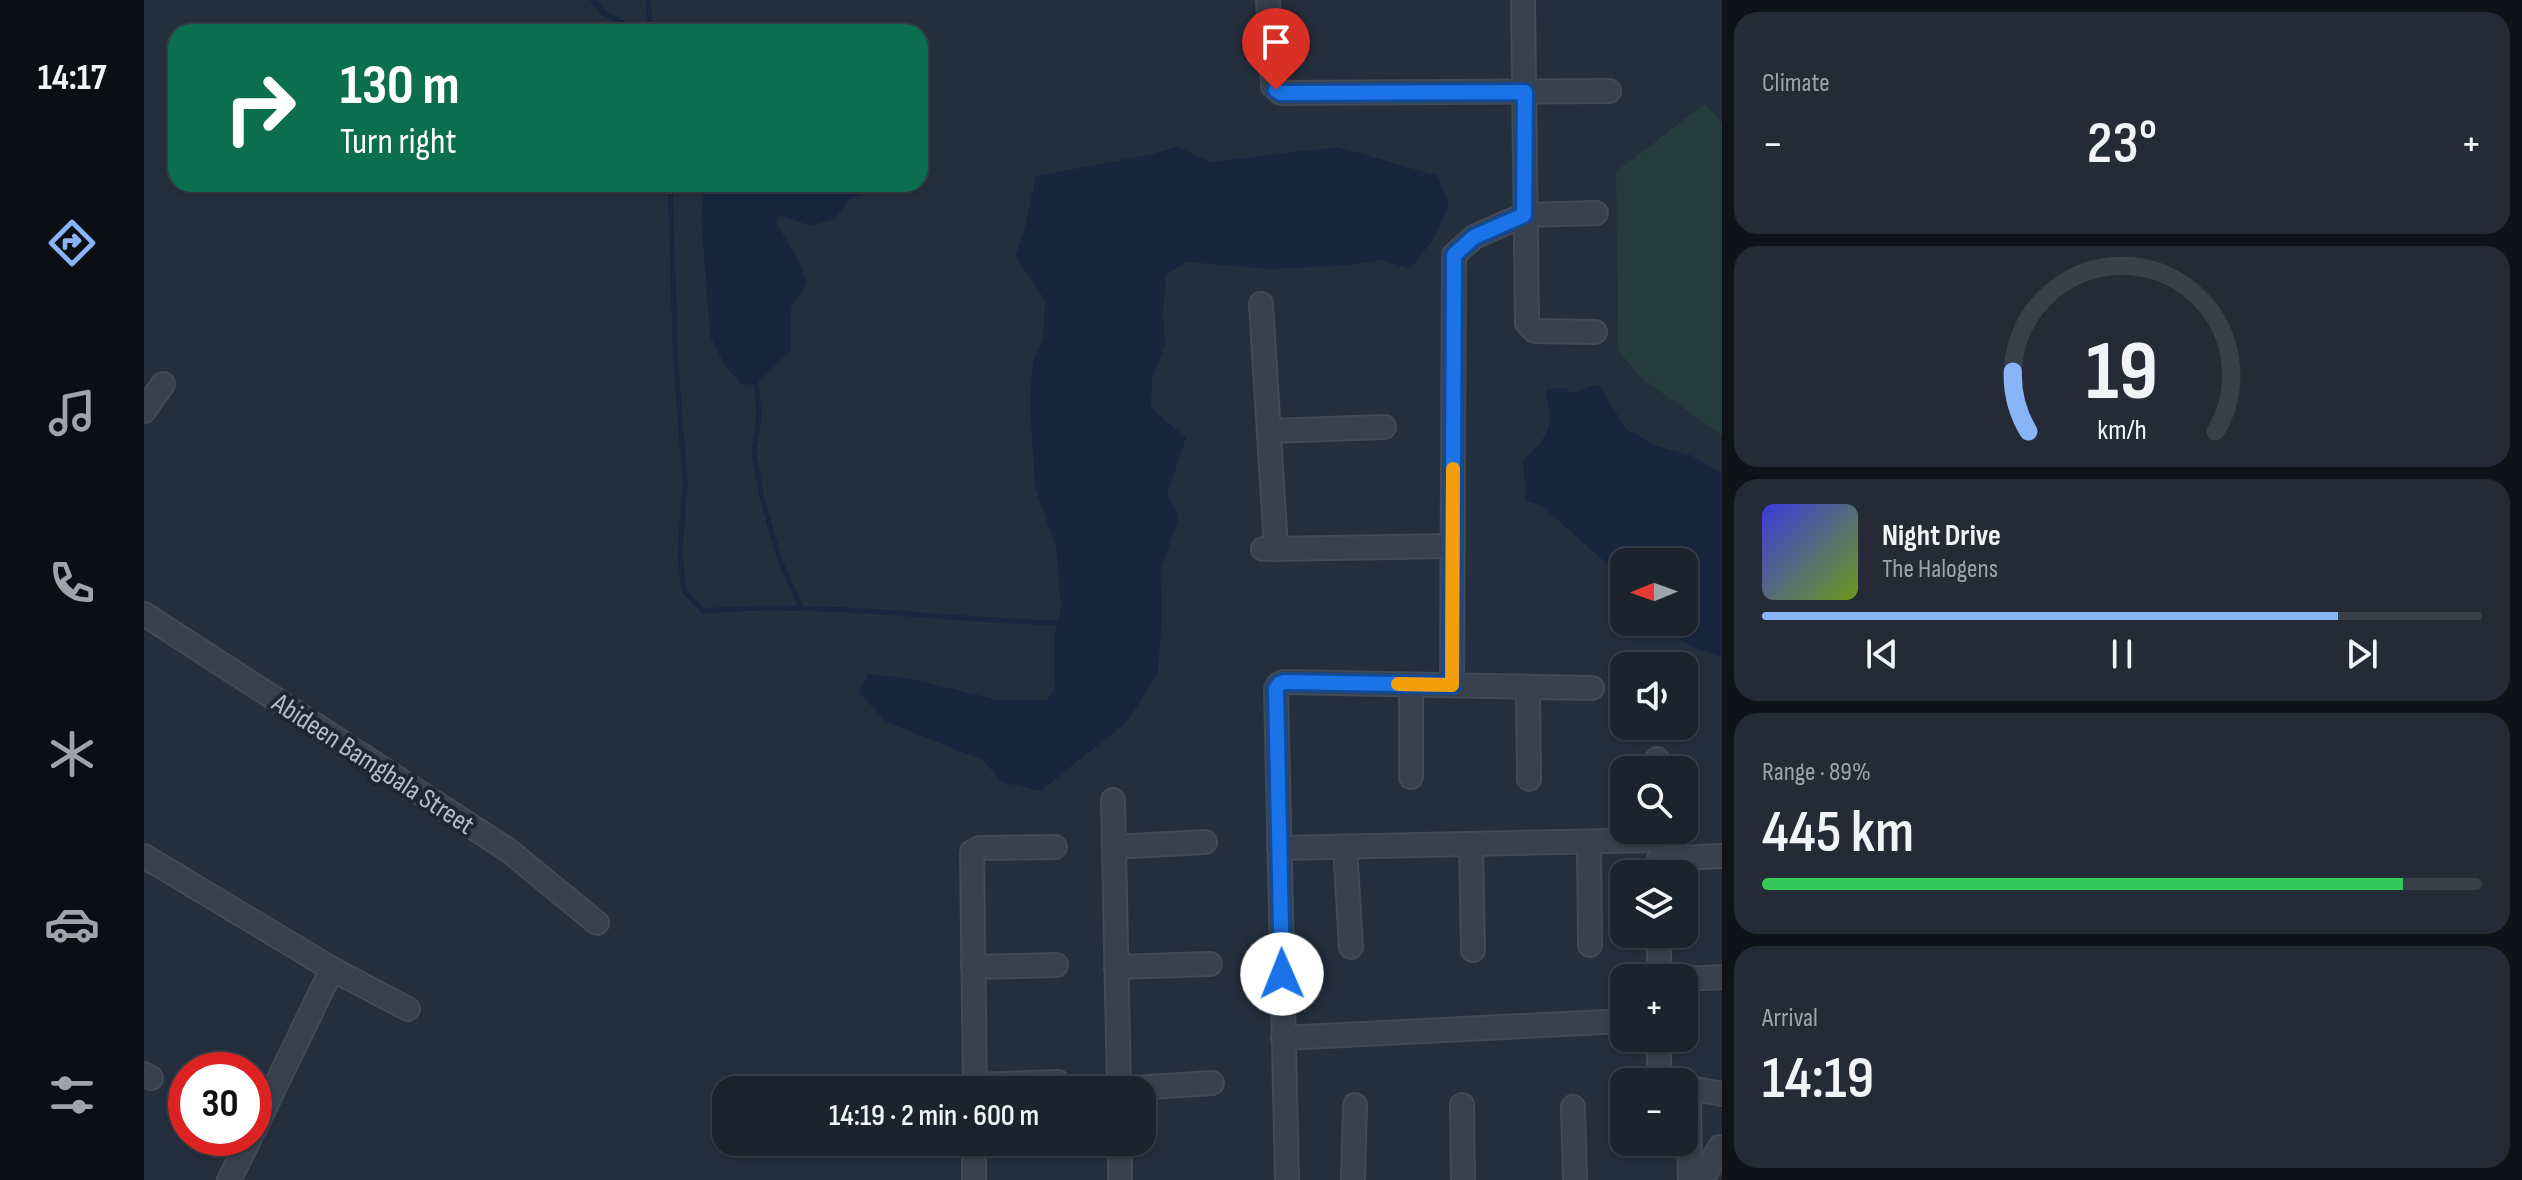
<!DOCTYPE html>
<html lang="en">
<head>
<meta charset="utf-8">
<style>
  :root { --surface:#1b232e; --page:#242b36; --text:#f1f3f6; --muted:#a0a4aa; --line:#39404a; --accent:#8ab4f8 }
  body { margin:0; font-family:"Sofia Sans Condensed",sans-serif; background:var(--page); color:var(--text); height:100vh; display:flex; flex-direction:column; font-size:30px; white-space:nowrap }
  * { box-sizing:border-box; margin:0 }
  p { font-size:26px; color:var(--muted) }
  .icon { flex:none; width:44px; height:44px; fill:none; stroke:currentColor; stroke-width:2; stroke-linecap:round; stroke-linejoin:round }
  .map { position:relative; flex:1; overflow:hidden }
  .panel { display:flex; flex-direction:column; gap:12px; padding:12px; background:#0f1319; width:800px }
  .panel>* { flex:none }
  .hud { position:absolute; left:24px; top:24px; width:760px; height:168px; border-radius:24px; box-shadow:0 2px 6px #0004,0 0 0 2px var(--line); background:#0b6e4f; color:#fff; overflow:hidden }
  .needle { width:52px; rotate:269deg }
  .tools { position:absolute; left:1466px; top:548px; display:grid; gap:16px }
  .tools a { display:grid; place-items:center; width:88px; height:88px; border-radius:16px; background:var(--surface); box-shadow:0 2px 6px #0004,0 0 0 2px var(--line); font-size:40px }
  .speed { position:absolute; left:24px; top:1052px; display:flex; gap:16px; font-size:40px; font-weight:700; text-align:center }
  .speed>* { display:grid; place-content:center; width:104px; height:104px; border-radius:50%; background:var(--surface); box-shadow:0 2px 6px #0004,0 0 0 2px var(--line); line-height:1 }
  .speed .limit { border:12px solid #d22; background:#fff; color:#111 }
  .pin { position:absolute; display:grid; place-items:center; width:68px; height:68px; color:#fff; margin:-82px -34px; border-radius:50% 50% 50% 0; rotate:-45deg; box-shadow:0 0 8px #0007 }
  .pin .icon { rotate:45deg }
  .me { position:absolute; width:88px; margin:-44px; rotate:359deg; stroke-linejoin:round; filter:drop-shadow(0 0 6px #0008) }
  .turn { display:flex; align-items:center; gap:28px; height:168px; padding:0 40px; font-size:36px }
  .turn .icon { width:104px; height:104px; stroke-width:2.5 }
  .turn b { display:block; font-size:56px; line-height:68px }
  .big { font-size:60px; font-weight:600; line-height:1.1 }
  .panel .widget { flex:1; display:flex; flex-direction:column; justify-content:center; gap:12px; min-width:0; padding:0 28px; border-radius:24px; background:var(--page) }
  .panel .dial { align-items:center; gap:0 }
  .dial svg { height:208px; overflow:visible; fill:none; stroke:var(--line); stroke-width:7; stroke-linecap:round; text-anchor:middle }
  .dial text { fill:var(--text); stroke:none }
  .song { display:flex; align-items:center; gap:24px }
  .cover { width:96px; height:96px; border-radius:12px; background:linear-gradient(135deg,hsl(240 70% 55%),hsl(80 70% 35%)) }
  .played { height:8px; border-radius:4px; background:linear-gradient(90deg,var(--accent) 80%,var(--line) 80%) }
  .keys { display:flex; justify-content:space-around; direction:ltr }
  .heat { display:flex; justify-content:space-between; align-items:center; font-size:44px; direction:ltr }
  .charge { height:12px; border-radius:6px; background:linear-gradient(90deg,#34c759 89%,var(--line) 0) }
  .trip { position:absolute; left:568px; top:1076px; width:444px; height:80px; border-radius:24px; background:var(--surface); box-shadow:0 2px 6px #0004,0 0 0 2px var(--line); font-weight:600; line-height:80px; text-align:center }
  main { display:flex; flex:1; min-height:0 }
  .tabs { display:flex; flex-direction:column; width:144px; justify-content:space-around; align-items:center; background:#0b0e12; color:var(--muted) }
  .tabs .icon { width:56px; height:56px }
  .tabs .on { color:var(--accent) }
  .tabs b { font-size:36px; color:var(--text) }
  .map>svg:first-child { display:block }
  .green { fill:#263c3f }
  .water { fill:#17263c }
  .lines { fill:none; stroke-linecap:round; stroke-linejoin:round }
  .stream { stroke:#17263c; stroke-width:5 }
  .minor-casing { stroke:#414a57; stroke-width:26 }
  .minor { stroke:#38414e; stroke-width:22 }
  .route-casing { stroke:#114b97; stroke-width:20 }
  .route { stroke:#1a73e8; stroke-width:14 }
  .slow { stroke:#f59e0b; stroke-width:14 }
  .labels { text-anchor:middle; stroke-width:8; stroke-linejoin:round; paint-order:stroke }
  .street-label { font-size:28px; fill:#b4bcc9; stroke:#1d2633 }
</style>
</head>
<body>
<main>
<nav class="tabs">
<b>14:17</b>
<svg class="icon on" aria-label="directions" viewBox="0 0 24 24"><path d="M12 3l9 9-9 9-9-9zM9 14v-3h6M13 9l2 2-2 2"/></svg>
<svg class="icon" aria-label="music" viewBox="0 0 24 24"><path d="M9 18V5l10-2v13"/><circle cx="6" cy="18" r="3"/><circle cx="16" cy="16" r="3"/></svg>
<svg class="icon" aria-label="phone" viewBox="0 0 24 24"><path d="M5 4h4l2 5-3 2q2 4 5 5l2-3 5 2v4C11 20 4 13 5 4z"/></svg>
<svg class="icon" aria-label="climate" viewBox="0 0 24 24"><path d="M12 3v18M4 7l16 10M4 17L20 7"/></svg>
<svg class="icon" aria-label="car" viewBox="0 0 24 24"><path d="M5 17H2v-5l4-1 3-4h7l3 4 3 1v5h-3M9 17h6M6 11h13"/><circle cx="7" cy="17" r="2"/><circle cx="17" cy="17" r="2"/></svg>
<svg class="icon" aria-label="filters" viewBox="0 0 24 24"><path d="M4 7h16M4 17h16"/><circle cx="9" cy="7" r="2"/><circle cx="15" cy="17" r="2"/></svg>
</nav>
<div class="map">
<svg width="1578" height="1180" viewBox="0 0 1578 1180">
  <rect width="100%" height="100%" fill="#242f3e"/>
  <path class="green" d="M1561,104L1578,123V435L1497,378L1474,350L1472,171C1503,151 1530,125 1561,104Z"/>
  <g class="water">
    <polygon points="1033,147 1067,162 1194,147 1294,176 1305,206 1290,238 1266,269 1239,260 1194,266 1128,269 1043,262 1022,275 1019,313 1021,344 1008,379 1007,408 1042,438 1023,494 1035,516 1016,572 1018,612 1014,673 983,722 896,791 858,782 839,760 743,722 715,693 724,674 763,678 854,700 903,700 911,689 910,640 917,606 912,547 891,487 886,403 889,361 899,340 901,300 871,256 880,232 892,176 1004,155"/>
    <polygon points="561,184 733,184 704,201 691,219 667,226 635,215 632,222 655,262 663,283 647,308 647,350 612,385 597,384 580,364 566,336 557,216"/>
    <path d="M1454,384L1482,429L1512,446L1546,455L1578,473V657L1550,648L1506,622H1540V562H1480V584L1472,572L1397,505L1382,501L1379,460C1407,435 1410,426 1401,389L1421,388L1427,393Z"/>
  </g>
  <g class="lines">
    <g class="stream">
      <polyline points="449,0 461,14 497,32"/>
      <polyline points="504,0 507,32"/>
      <path d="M526,184L532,366L541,482L536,554L540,591L559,611C678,601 795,620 914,623"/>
      <polyline points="612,385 615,413 610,454 618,498 636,561 657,607"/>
    </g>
    <g class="minor-casing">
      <g id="minor">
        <polyline points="1124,0 1129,86 1137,93 1465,91"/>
        <polyline points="1379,0 1383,323 1391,331 1451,332"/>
        <polyline points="1117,304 1132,548"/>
        <polyline points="0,411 19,384"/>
        <polyline points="1125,431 1240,427"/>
        <polyline points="1119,549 1308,546"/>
        <polyline points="0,614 364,850 453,923"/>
        <polyline points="1267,685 1267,777"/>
        <polyline points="1308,685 1310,255 1330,237 1380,215 1452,213"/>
        <polyline points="1384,687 1385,779"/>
        <polyline points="1513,759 1513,770"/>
        <polyline points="969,800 975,1090"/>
        <polyline points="1445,842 1446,945"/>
        <polyline points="1327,844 1329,950"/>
        <polyline points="970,847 1061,842"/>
        <polyline points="1201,847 1207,947"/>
        <polyline points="1135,848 1514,840"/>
        <polyline points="0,856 188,969 264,1009"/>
        <polyline points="1515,874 1515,859 1578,856"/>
        <polyline points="1515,934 1515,978"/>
        <polyline points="829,967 912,965"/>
        <polyline points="972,967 1066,964"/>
        <polyline points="1540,979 1578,977"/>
        <polyline points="1139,1038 1480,1021"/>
        <polyline points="1515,1038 1515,1074 1521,1082"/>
        <polyline points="0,1074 7,1078"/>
        <polyline points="831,1085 914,1082"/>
        <polyline points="1540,1087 1578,1094"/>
        <polyline points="1545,1088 1546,1180"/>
        <polyline points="975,1089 1068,1083"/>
        <polyline points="831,1090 828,852 835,848 911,847"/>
        <polyline points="1318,1105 1319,1180"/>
        <polyline points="1429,1107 1431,1180"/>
        <polyline points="110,1130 188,969"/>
        <polyline points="976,1142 976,1180"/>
        <polyline points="85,1180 106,1138"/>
        <polyline points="830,1180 830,1142"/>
        <polyline points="1143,1180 1132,689 1135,684 1140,682 1448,688"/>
        <polyline points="1209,1180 1211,1105"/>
        <polyline points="1558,1180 1576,1147 1578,1147"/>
      </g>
    </g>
    <use href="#minor" class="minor"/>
  </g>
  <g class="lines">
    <g class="route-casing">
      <polyline id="route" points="1132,90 1137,93 1381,92 1380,215 1330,237 1310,255 1308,685 1140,682 1135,684 1132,689 1138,974"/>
    </g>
    <use href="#route" class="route"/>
    <polyline class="slow" points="1254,684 1308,685 1309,469"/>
  </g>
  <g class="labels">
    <g class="street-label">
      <text transform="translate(230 763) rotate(33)" y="10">Abideen Bamgbala Street</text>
    </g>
  </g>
</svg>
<div class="tools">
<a><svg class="needle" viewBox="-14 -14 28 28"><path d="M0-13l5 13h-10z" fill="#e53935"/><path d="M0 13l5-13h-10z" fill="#a0a4aa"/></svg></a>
<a><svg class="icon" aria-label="sound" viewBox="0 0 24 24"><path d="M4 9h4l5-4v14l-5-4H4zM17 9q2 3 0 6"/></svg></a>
<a><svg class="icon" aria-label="search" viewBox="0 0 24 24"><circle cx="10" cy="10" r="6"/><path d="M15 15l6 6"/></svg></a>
<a><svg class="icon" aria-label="layers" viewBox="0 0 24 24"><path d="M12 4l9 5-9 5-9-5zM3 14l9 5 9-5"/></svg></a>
<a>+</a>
<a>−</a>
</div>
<div class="speed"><div class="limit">30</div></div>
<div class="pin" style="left:1132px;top:90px;background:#d93025"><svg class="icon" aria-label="arrive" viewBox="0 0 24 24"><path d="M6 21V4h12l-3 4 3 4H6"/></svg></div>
<svg class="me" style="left:1138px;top:974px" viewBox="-20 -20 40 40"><circle r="19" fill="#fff"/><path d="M0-13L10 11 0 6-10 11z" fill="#1a73e8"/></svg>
<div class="trip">14:19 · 2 min · 600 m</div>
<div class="hud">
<div class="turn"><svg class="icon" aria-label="right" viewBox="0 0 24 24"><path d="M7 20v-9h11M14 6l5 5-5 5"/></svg><div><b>130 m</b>Turn right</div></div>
</div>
</div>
<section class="panel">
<div class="widget"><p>Climate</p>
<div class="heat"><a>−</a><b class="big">23°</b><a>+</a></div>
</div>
<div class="widget dial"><svg viewBox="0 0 100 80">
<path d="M14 69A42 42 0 1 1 86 69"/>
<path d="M14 69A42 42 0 0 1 8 46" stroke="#8ab4f8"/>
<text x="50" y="56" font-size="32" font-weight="700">19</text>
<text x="50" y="72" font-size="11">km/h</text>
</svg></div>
<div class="widget">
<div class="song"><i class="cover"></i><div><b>Night Drive</b><p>The Halogens</p></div></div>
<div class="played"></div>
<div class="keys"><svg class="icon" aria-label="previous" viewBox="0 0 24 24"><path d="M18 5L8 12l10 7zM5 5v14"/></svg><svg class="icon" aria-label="pause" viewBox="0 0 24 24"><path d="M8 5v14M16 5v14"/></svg><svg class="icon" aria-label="next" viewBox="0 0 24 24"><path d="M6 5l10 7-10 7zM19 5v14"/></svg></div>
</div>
<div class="widget"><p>Range · 89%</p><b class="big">445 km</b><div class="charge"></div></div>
<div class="widget"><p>Arrival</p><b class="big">14:19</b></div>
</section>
</main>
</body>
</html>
